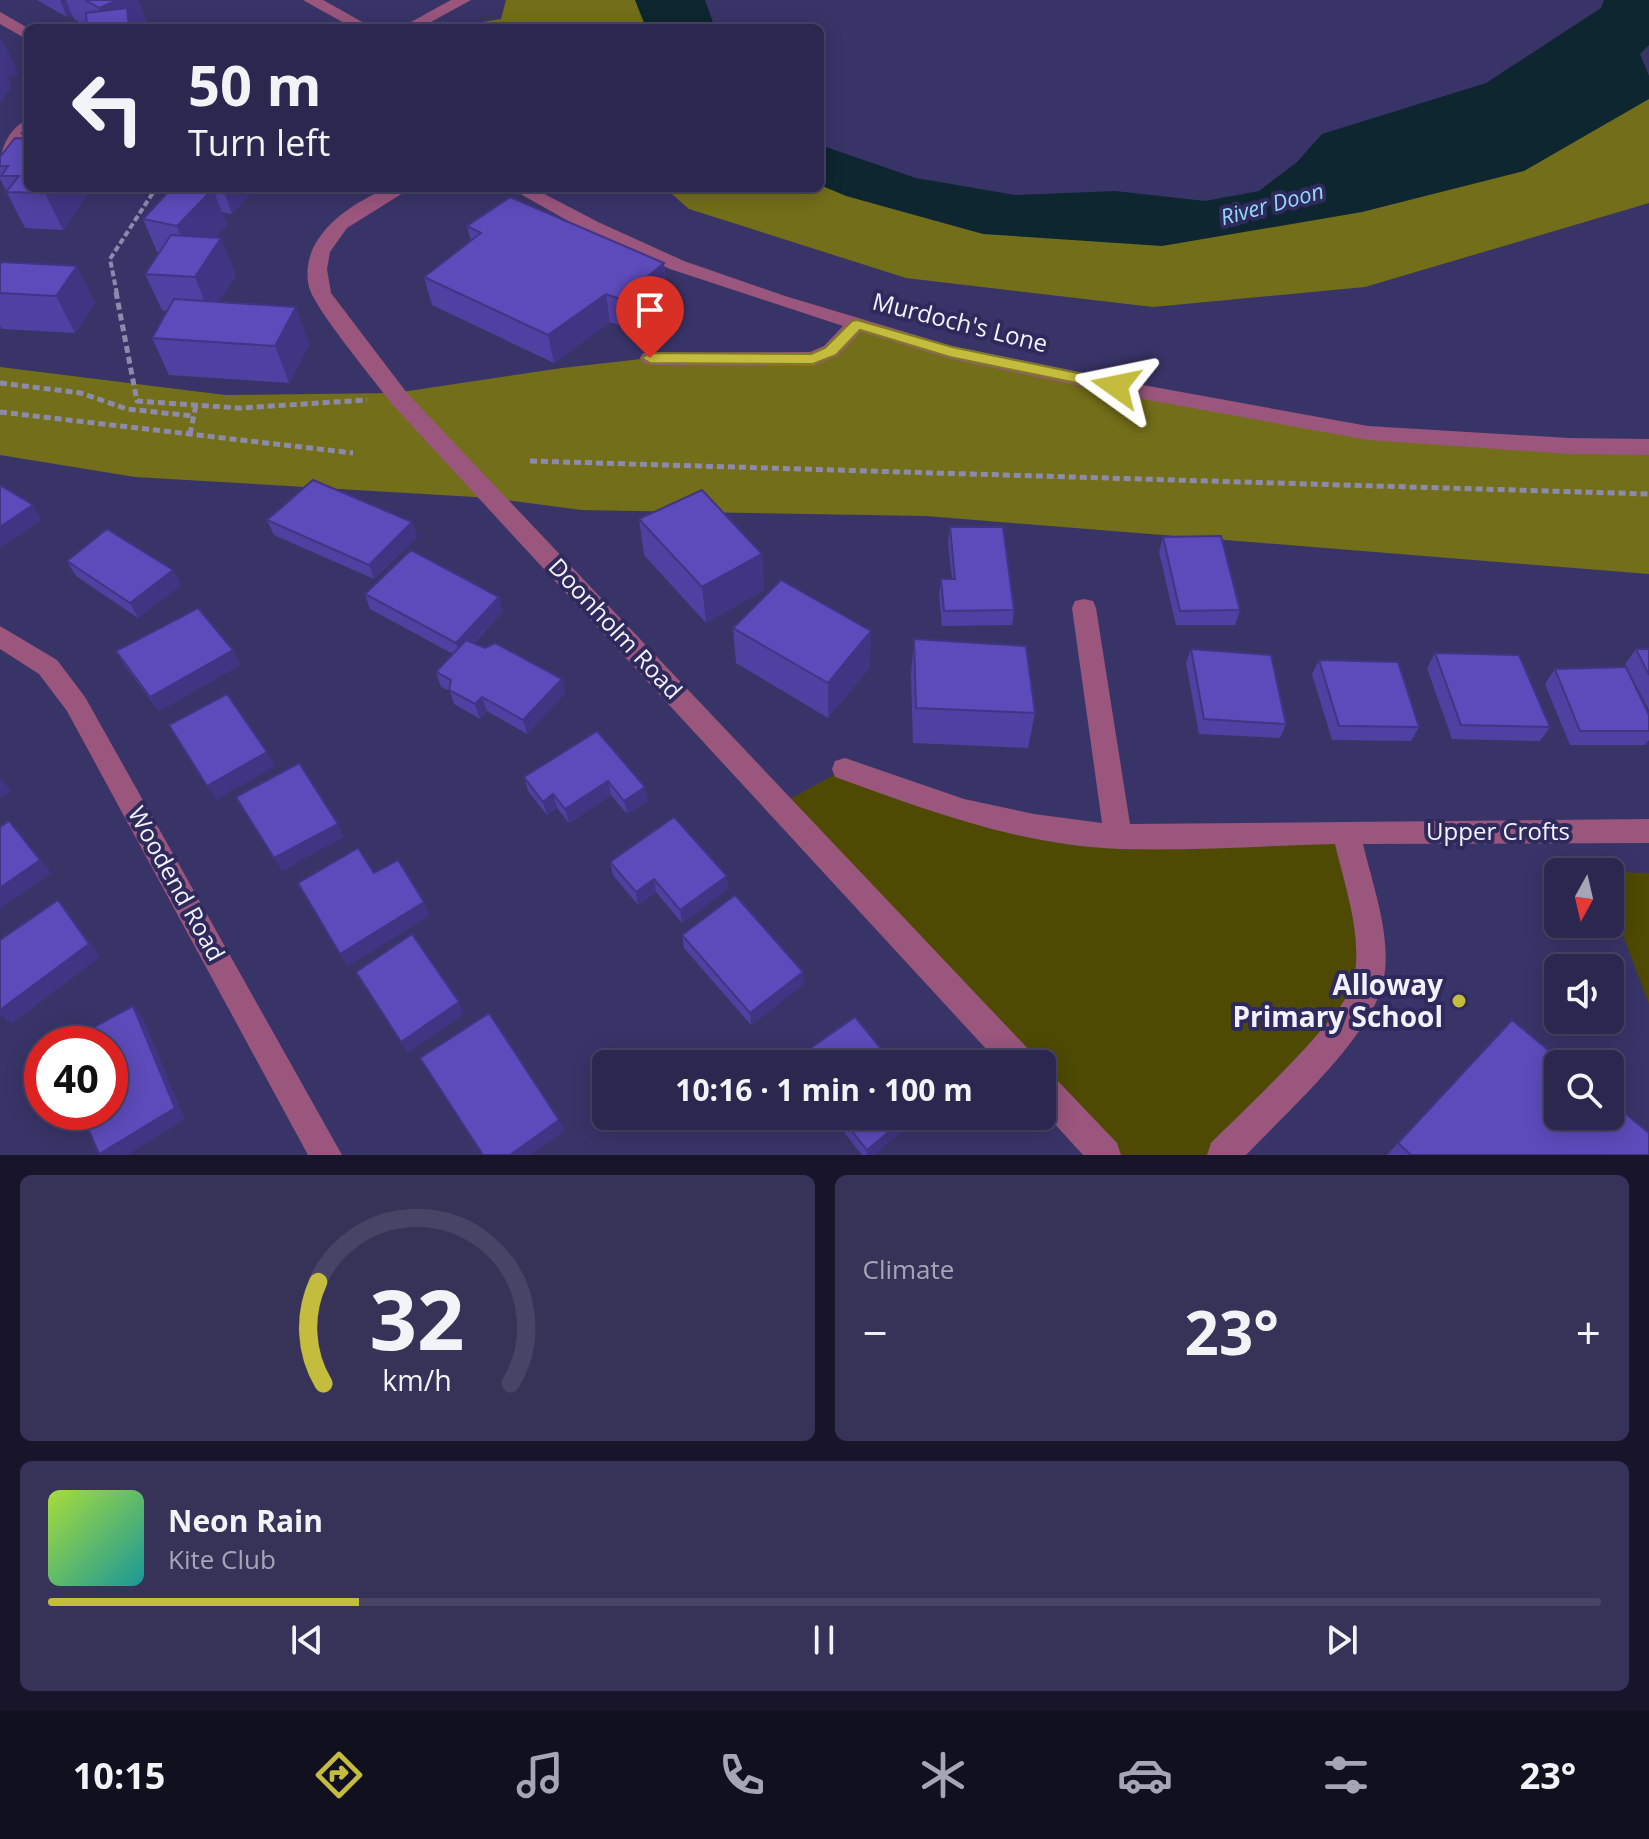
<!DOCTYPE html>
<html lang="en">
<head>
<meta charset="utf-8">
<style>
  :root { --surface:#2b274e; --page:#373358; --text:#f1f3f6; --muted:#a6a5b6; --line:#474466; --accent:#c4bc3d }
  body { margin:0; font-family:"Open Sans",sans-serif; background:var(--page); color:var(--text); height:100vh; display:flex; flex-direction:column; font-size:30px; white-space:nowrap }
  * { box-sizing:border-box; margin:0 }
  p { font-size:26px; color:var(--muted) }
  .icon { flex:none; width:44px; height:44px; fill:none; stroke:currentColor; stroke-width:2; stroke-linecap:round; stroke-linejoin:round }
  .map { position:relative; height:1155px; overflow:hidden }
  .panel { display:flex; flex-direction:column; gap:20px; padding:20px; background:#18152b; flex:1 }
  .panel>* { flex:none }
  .banner { position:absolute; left:24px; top:24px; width:800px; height:168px; border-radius:12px; box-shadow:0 4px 20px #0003,0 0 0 2px var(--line); background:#2b274e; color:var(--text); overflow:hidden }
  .needle { width:52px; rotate:188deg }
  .tools { position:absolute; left:1544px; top:858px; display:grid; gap:16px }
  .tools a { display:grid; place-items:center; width:80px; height:80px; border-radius:12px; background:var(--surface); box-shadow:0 4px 20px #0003,0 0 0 2px var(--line); font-size:40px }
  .speed { position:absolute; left:24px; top:1026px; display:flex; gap:16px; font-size:40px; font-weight:700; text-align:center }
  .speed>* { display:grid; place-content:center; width:104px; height:104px; border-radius:50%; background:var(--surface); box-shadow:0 4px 20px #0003,0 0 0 2px var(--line); line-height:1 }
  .speed .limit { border:12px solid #d22; background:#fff; color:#111 }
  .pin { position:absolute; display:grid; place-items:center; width:68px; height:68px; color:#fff; margin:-82px -34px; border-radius:50% 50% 50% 0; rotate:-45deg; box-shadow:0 0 8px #0007 }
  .pin .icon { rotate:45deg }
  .me { position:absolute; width:88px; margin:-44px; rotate:282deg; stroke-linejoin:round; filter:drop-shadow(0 0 6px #0008) }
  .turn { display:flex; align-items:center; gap:28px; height:168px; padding:0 32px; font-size:36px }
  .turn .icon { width:104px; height:104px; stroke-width:2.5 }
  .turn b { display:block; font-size:56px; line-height:68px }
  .big { font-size:60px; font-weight:700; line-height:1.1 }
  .panel .tile { flex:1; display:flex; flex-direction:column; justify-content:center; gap:12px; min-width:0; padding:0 28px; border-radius:12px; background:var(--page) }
  .panel .dial { align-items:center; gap:0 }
  .dial svg { height:208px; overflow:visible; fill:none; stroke:var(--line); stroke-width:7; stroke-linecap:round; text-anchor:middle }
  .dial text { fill:var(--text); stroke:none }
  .song { display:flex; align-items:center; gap:24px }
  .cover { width:96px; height:96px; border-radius:12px; background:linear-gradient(135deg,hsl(80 70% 55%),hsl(180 70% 35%)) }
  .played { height:8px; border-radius:4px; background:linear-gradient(90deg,var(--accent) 20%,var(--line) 20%) }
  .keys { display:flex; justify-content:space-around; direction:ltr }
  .heat { display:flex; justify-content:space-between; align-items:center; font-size:44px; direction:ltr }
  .panel .tiles { flex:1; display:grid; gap:20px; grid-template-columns:1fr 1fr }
  .tile:last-child { grid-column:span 2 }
  .trip { position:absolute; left:592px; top:1050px; width:464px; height:80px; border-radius:12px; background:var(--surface); box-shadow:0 4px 20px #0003,0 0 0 2px var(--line); font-weight:700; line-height:80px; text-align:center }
  .dock { display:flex; height:128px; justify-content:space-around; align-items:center; background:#11101f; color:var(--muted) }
  .dock .icon { width:56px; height:56px }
  .dock .on { color:var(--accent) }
  .dock b { font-size:36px; color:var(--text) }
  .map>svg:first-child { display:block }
  .green { fill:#4e4a04 }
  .forest { fill:#736e19 }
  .water { fill:#0e262f }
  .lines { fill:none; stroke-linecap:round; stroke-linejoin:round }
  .path-far1 { stroke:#8d8bad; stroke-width:4; stroke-dasharray:6 3; stroke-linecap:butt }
  .path { stroke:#8d8bad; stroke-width:5; stroke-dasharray:7 4; stroke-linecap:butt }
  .minor { fill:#9a567d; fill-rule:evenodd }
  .wall { fill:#5040a1 }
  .shaded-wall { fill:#413483 }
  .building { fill:#5d4bbb; stroke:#413483; stroke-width:2 }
  .route { fill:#c4bc3d; stroke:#7f7a28; stroke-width:2 }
  .poi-dot { fill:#c4bc3d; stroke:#2f2a5c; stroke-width:3 }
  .labels { text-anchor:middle; stroke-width:8; stroke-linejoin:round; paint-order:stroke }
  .far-water-label { font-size:22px; font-style:italic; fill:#94d9f6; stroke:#2f2a5c }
  .street-label { font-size:24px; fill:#f2f2ff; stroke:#2f2a5c }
  .near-poi-label { font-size:28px; font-weight:bold; fill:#f2f2ff; stroke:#2f2a5c; text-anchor:end }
</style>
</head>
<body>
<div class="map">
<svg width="1649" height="1155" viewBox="0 0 1649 1155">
  <rect width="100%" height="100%" fill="#393468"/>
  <g class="green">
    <polygon points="845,769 1034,826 1346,832 1368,986 1223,1155 1105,1155 1042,1087 1042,1064 1021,1064 779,805"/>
    <polygon points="1610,872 1649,873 1649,1004 1610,901"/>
  </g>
  <g class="forest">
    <polygon points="506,0 663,0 671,28 445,28 501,19"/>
    <polygon points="1649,99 1649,203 1365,287 1153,307 906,278 689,209 665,188 820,188 820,167 1179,240"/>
    <polygon points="857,324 951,352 1367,433 1649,447 1649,574 926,516 581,510 492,498 135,477 0,455 0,367 225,395 395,393 562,368 650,358 812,359"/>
  </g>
  <g class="water">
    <polygon points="635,0 705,0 715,28 646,28"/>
    <polygon points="1604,0 1649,0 1649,45 1640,54 1649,76 1649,99 1524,171 1362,212 1162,246 983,234 846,196 820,185 820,145 916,178 1015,195 1115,191 1205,201 1259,191 1297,162 1322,134 1486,83 1601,8"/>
  </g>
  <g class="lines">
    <polyline class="path-far1" points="117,294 110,259 156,188"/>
    <g class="path">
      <polyline points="116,292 137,401 240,408 367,400"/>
      <polyline points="0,383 81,393 127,409 193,416"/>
      <polyline points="0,412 353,453"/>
      <polyline points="190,434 196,405"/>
      <polyline points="530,461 1649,494"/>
    </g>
    <g class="minor">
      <polygon points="303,0 323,0 373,28 353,28"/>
      <polygon points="451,0 471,0 420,28 400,28"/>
      <polygon points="0,12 28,28 28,40 0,24"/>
      <path d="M28,120C28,137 18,161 0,167C0,149 10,126 28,120Z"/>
      <path d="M387,188H411L347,228L330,252L327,269L331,293L407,393L1032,1053L1037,1064H1000L391,403C375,381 314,308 309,287C298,238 348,205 387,188Z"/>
      <polygon points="510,188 533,188 598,222 684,261 785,296 952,346 1143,385 1368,426 1569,438 1649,439 1649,455 1569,454 1368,440 1143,399 950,359 861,332 838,356 813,366 650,365 643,363 640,358 643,353 810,352 824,346 843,326 670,269 584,230"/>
      <path d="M1084,599L1093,601L1096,608L1130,824L1649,819V843L1363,844C1373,887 1393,939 1383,983C1370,1038 1285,1114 1246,1155H1207L1211,1143C1240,1114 1344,1017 1353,983C1364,939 1345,887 1335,844C1264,846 1191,851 1120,849C1021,846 927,810 835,777L832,769L835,761L845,758L964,799L1034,814L1102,823L1072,608L1075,601Z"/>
      <polygon points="0,626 57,660 85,697 342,1155 308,1155 67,711 39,674 0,649"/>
      <polygon points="1042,1071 1053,1076 1117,1143 1121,1155 1083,1155 1042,1110"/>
    </g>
  </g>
  <g class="wall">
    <polygon points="37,0 138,0 149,27 87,27 74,19 72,15 67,17"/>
    <polygon points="28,126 28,188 90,190 63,230 25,228 0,179 0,157 25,139 22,133"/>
    <polygon points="172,188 255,188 232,214 222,212 227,225 215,238 236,275 218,302 309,344 289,383 169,375 152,338 167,311 162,310 145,274 158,254 143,219"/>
    <polygon points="467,226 664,263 667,291 624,327 610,322 554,363 432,305 424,277 471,241"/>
    <polygon points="0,265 95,303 75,333 2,329 0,326"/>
    <polygon points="639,519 762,554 764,590 706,623 644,555"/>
    <polygon points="267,520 412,522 417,537 374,579 274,535"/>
    <polygon points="950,527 1014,610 1012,625 942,626 939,594 941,579 952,579 948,542"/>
    <polygon points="1163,537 1240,610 1235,625 1176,625 1159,552"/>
    <polygon points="67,561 173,570 181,585 138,618 76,576"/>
    <polygon points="365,594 503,611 474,643 562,679 565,693 527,734 487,711 480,719 454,704 450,691 441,687 436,672 453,654 370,609"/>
    <polygon points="733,628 870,667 828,718 736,663"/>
    <polygon points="914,639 1035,713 1028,748 913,743 911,675"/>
    <polygon points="1191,649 1286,724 1280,738 1199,734 1186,663"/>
    <polygon points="1636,649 1649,649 1649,710 1625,664"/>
    <polygon points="233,650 240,665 159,711 125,666 116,651"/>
    <polygon points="1435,653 1550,727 1540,741 1452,739 1427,668"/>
    <polygon points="1319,660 1419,727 1411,741 1332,740 1312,674"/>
    <polygon points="1555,669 1649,715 1649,740 1645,745 1570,745 1545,684"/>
    <polygon points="597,731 648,801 627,814 611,795 569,823 557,808 547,815 528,791 524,777"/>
    <polygon points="610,862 728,889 682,923 656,892 638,905 613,875"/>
    <polygon points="682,935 804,984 751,1025 684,948"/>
    <polygon points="1512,1020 1649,1155 1387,1155"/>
    <polygon points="420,1058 559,1120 564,1131 529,1155 482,1155"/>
    <polygon points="831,1116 920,1116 873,1155 862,1155"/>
  </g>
  <g class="shaded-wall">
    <polygon points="60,0 66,0 72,15 67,17"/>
    <polygon points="118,0 138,0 149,27 107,28 99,8"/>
    <polygon points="2,39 19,74 8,77 12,87 0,103 0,40"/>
    <polygon points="49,188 89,188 90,190 63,230 45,193"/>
    <polygon points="223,188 255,188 232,214"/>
    <polygon points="213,189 227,225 192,263 177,226"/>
    <polygon points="221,238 236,275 210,314 195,277"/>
    <polygon points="664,263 667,291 624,327 620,299"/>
    <polygon points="77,266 95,303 75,333 56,296"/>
    <polygon points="606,294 610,322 554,363 548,335"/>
    <polygon points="296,307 309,344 289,383 275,346"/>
    <polygon points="33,505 42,520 0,548 0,527"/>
    <polygon points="412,522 417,537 374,579 369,565"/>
    <polygon points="762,554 764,590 706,623 702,587"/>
    <polygon points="173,570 181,585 138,618 130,603"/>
    <polygon points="499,597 503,611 460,657 456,643"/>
    <polygon points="871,631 870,667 828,718 828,683"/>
    <polygon points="233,650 240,665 159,711 150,697"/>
    <polygon points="562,679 565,693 527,734 523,720"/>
    <polygon points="482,697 487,711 480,719 475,704"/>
    <polygon points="267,752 275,766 216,800 207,786"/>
    <polygon points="0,777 11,791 0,798"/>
    <polygon points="608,781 611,795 569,823 565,809"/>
    <polygon points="645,787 648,801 627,814 624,801"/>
    <polygon points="553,794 557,808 547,815 543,802"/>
    <polygon points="9,821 51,873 0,909 0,888"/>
    <polygon points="338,824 344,837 282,871 274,858"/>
    <polygon points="727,876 728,889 682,923 680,910"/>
    <polygon points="654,879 656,892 638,905 636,892"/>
    <polygon points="58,900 69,913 100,957 11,1024 0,1014 0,1010"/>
    <polygon points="424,902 430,915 347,967 340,954"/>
    <polygon points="803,972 804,984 751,1025 750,1013"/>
    <polygon points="459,1002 464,1014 407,1053 401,1042"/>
    <polygon points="133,1006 143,1018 185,1119 127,1155 99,1155"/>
    <polygon points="908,1116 920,1116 873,1155 867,1155 867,1150"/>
    <polygon points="559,1120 564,1131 529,1155 510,1155"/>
  </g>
  <g class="building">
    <polygon points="86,0 118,0 99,8"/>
    <polygon points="127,8 129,28 87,28 86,13"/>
    <polygon points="28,126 28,134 22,133"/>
    <polygon points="15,138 28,139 28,188 49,188 45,193 6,192 19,176 1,176 8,166 0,166 0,157"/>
    <polygon points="172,188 213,189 177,226 143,219"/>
    <polygon points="510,197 664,263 620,299 606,294 548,335 424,277 481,233 467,226"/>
    <polygon points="171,235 221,238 195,277 145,274"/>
    <polygon points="2,262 77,266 56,296 0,293 0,265"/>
    <polygon points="174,299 296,307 275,346 152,338"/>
    <polygon points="313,480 412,522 369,565 267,520"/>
    <polygon points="0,485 33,505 0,527"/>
    <polygon points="702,490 762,554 702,587 639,519"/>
    <polygon points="950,527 1003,527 1014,610 944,611 941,579 955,579"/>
    <polygon points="107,529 173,570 130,603 67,561"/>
    <polygon points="1221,536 1240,610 1180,611 1163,537"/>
    <polygon points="411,550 499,597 456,643 365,594"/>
    <polygon points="781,580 871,631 828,683 733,628"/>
    <polygon points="198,608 233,650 150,697 116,651"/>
    <polygon points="914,639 1026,646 1035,713 916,708"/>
    <polygon points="466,640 485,648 495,643 562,679 523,720 482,697 475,704 449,690 451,680 436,672"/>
    <polygon points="1191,649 1271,655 1286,724 1204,719"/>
    <polygon points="1636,649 1649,649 1649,675"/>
    <polygon points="1435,653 1519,655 1550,727 1461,725"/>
    <polygon points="1319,660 1398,662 1419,727 1339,726"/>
    <polygon points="1626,667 1649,715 1649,731 1580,731 1555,669"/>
    <polygon points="227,694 267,752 207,786 169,725"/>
    <polygon points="597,731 645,787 624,801 608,781 565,809 553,794 543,802 524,777"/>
    <polygon points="299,763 338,824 274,858 236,797"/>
    <polygon points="674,817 727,876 680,910 654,879 636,892 610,862"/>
    <polygon points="9,821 40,860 0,888 0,827"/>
    <polygon points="358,848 374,873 398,860 424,902 340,954 298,883"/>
    <polygon points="735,895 803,972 750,1013 682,935"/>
    <polygon points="58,900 89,944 0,1010 0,940"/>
    <polygon points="412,934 459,1002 401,1042 356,972"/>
    <polygon points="133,1006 175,1108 99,1154 81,1112 110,1112 110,1044 63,1044"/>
    <polygon points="489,1013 559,1120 510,1155 483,1155 420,1058"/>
    <polygon points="855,1017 894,1064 799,1064 795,1059"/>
    <polygon points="1512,1020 1565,1064 1558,1064 1558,1116 1610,1116 1610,1101 1649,1133 1649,1155 1411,1155 1398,1143"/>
    <polygon points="840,1116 908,1116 867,1150"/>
  </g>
  <polygon class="route" points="857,320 952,347 1116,381 1124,386 1116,391 950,357 860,330 836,355 813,364 650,363 642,358 650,353 811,354 825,348 852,321"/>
  <circle class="poi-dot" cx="1459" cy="1001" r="8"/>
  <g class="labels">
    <g class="far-water-label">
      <text transform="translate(1272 204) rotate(-15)" y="8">River Doon</text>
    </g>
    <g class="street-label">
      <text transform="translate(960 323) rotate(14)" y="8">Murdoch's Lone</text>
      <text transform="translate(615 629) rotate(47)" y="8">Doonholm Road</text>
      <text x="1498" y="840">Upper Crofts</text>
      <text transform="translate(176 884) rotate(61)" y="8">Woodend Road</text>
    </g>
    <g class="near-poi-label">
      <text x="1443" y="995">Alloway<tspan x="1443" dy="32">Primary School</tspan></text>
    </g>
  </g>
</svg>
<div class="tools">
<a><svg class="needle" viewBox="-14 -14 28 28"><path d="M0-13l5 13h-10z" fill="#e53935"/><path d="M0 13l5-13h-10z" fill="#a6a5b6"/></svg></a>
<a><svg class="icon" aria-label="sound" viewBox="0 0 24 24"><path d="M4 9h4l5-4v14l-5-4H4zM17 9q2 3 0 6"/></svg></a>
<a><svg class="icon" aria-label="search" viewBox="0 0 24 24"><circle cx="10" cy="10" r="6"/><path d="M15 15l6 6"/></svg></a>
</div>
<div class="speed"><div class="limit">40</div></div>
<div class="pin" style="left:650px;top:358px;background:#d93025"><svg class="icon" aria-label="arrive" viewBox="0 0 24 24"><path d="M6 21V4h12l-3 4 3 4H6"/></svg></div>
<svg class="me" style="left:1116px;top:386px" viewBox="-20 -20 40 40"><path d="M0-17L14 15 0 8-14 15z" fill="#c4bc3d" stroke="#fff" stroke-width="4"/></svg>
<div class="trip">10:16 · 1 min · 100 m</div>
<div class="banner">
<div class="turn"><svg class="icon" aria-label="left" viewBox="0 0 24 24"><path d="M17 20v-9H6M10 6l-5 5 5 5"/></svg><div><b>50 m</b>Turn left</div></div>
</div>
</div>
<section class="panel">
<div class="tiles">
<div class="tile dial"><svg viewBox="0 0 100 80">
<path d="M14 69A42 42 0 1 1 86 69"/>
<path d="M14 69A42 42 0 0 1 12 30" stroke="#c4bc3d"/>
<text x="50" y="56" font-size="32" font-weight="700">32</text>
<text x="50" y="72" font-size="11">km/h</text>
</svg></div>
<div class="tile"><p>Climate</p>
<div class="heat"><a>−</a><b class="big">23°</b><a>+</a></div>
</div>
<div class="tile">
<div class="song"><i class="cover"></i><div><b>Neon Rain</b><p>Kite Club</p></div></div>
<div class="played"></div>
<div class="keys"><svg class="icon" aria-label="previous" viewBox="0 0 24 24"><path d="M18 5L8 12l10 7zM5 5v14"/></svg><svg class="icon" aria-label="pause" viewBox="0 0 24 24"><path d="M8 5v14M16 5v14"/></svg><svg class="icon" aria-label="next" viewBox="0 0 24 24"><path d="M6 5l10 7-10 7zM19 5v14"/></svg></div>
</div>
</div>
</section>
<nav class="dock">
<b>10:15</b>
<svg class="icon on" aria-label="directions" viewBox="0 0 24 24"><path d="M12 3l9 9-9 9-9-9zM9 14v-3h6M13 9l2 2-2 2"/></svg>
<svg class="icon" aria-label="music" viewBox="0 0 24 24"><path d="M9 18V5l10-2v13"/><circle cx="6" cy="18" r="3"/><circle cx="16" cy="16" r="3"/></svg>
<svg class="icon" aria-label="phone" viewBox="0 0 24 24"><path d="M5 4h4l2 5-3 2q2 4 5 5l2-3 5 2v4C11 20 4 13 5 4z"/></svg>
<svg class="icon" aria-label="climate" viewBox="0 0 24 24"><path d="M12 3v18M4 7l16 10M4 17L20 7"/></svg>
<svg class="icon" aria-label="car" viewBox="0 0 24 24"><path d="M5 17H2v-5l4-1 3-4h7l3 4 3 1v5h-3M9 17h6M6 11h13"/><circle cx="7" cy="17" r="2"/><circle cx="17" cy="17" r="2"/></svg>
<svg class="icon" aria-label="filters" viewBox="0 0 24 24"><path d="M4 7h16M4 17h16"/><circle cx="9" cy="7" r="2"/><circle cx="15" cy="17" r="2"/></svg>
<b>23°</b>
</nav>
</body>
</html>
